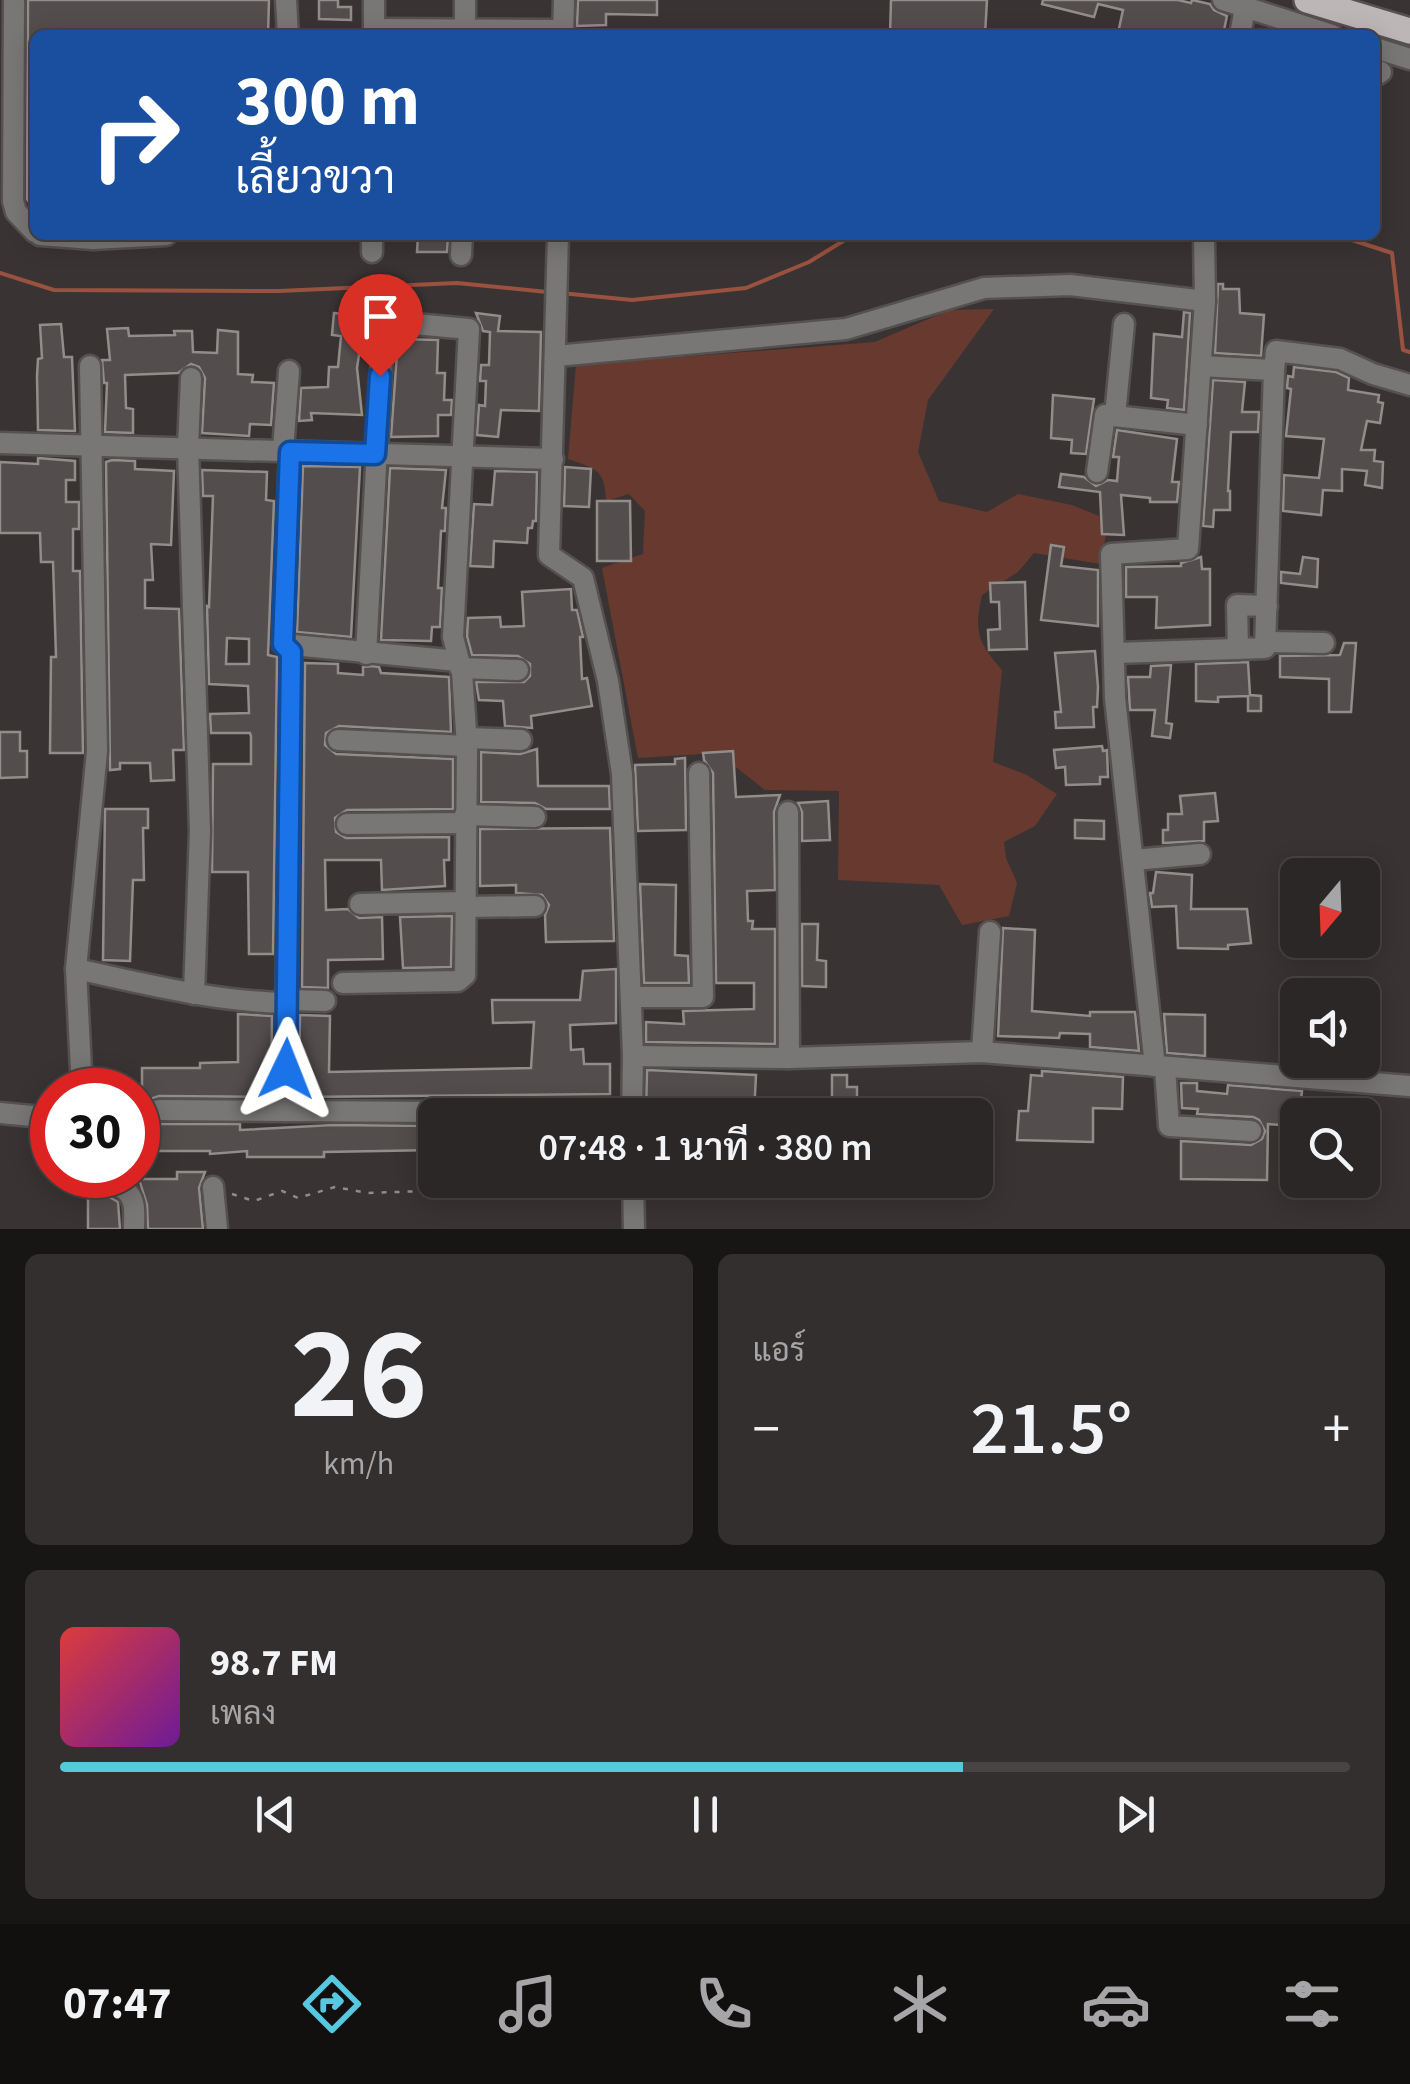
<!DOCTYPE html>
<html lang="th">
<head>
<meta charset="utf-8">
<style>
  :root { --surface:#2b2726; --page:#332f2e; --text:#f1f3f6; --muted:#a6a5a7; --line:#474443; --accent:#56c9e1 }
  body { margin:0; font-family:"Source Sans 3",Sarabun,sans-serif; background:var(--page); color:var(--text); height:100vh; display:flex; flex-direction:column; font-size:38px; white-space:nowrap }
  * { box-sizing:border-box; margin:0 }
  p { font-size:32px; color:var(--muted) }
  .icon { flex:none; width:55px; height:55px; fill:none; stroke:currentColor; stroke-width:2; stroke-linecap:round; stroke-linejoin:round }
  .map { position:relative; height:1229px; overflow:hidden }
  .side { display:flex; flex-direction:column; gap:25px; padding:25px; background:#181515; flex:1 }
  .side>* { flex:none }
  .banner { position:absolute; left:30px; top:30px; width:1350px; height:210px; border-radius:15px; box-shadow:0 5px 25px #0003,0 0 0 2px var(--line); background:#1a4fa0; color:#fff; overflow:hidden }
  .needle { width:65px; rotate:199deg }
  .fabs { position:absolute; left:1280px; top:858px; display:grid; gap:20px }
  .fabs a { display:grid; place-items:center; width:100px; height:100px; border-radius:15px; background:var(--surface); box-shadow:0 5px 25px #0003,0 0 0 2px var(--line); font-size:50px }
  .speed { position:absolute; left:30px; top:1068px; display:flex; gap:20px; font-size:50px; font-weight:700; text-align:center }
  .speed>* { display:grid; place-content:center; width:130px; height:130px; border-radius:50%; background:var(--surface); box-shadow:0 5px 25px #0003,0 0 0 2px var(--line); line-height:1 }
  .speed .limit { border:15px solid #d22; background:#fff; color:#111 }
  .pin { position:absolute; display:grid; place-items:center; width:85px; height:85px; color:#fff; margin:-102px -42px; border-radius:50% 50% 50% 0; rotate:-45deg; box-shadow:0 0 10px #0007 }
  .pin .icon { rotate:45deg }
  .me { position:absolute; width:110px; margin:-55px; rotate:2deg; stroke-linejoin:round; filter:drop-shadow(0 0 8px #0008) }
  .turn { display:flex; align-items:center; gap:35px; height:210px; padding:0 40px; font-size:45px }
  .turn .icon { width:130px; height:130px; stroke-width:2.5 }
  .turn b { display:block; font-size:70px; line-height:85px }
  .big { font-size:75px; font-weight:600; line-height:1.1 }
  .side .widget { flex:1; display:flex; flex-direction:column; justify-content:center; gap:15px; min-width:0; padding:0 35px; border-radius:15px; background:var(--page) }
  .side .dial { align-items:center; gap:0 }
  .dial b { font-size:130px; line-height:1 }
  .song { display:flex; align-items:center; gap:30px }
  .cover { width:120px; height:120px; border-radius:15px; background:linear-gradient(135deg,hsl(0 70% 55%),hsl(280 70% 35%)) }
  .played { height:10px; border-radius:5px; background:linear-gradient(90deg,var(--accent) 70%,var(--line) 70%) }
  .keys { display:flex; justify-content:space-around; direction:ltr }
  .heat { display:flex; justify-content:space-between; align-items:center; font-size:55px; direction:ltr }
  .side .tiles { flex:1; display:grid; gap:25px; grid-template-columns:1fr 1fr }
  .widget:last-child { grid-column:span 2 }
  .trip { position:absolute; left:418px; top:1098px; width:575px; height:100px; border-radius:15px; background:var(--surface); box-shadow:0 5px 25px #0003,0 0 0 2px var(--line); font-weight:600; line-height:100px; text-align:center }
  .dock { display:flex; height:160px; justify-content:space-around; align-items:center; background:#11100f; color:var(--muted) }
  .dock .icon { width:70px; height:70px }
  .dock .active { color:var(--accent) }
  .dock b { font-size:45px; color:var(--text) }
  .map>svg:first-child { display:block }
  .green { fill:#68392e }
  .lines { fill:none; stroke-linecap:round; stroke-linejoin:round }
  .stream { stroke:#9b5140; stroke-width:4 }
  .building { fill:#534e4d; stroke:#928c8a; stroke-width:2.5; fill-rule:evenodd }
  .minor-casing { stroke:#555150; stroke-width:25 }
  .major-casing { stroke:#555150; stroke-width:30 }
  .path { stroke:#8f8b8a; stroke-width:2.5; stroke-dasharray:5 8; stroke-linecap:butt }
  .minor { stroke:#797776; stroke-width:20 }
  .major { stroke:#bcb7b6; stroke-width:25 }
  .route-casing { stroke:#114b97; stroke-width:25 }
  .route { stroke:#1a73e8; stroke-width:18 }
</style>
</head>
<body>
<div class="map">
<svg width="1410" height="1229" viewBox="0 0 1410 1229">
  <rect width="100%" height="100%" fill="#393433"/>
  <path class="green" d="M994,309L928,400L918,452L939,501L987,512L1018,494L1072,505L1109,520L1100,564L1034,553L1018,572L982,595C974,632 977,641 1002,670L993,762L1027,775L1057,794L1035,826L1004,842L1006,858L1017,883L1009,916L962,925L939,885L838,880L839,791L765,790L718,753L638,758L602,568L643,554L645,511L629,494L606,501C605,469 596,469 568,459L576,365L875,342L949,310Z"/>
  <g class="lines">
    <g class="stream">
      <polyline points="1246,235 1352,240 1392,253 1403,350 1410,352"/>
      <polyline points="0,273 54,290 279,291 457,283 547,292"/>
      <polyline points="561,293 632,300 746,288 809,262 853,235"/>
    </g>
  </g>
  <g class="building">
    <polygon points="28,0 269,0 268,35 35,35 35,212 27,199"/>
    <polygon points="319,0 338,0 338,7 351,7 351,20 319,19"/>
    <polygon points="578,0 657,0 657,15 606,14 606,25 577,26"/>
    <polygon points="891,0 987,0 985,35 890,35"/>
    <polygon points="1043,0 1178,0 1191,3 1192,0 1210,4 1214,10 1227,16 1223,35 1129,35 1118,33 1123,10 1098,4 1094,17 1042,4"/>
    <polygon points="418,235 448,235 447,252 417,252"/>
    <polygon points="1218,284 1223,284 1223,289 1239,289 1240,313 1264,315 1261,356 1215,353"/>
    <polygon points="1184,312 1190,313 1184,410 1167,408 1168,400 1151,398 1154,334 1182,337"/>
    <polygon points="334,313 365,316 357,368 362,415 311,413 312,420 299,421 301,388 328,387 329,367 338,367 341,336 332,335"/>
    <polygon points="476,313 500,316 498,331 541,332 539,411 501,410 498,437 477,435 479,405 485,406 486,381 480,381 481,365 489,365 490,332 483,331"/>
    <polygon points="61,324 64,357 72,357 75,431 38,430 37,376 38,359 42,358 40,325"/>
    <polygon points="128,328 129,336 175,335 174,331 192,331 193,352 217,353 218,330 238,332 238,374 253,375 252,382 274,383 271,425 250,424 249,436 202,433 205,378 199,367 191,364 178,373 125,375 126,408 133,409 133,433 105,432 107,383 104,383 102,360 110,360 107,329"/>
    <polygon points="398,339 438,340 437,373 445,373 444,400 452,400 451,415 438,415 438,436 391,437"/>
    <polygon points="1294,367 1336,372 1349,378 1348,390 1379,395 1378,402 1383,403 1380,423 1367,421 1361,450 1375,450 1374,461 1383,462 1382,488 1365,485 1367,471 1342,469 1342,491 1323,490 1321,515 1283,511 1284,475 1319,478 1324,439 1286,436 1291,389 1287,388 1288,376 1293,377"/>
    <polygon points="1213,380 1245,382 1242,412 1259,412 1258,432 1231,432 1228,491 1230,491 1230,510 1214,510 1213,527 1203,526"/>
    <polygon points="1053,395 1094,399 1086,454 1071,453 1072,440 1051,438"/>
    <polygon points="1117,430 1177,439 1172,482 1179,482 1177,502 1150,502 1150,498 1121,495 1124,535 1102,534 1100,492 1059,487 1061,474 1084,477 1096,486 1108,480 1117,481 1119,457 1113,457"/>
    <polygon points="38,458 75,461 75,480 66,480 66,502 79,502 79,529 73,529 73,571 80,571 83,753 50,753 51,657 56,657 53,562 41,562 40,533 0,533 0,462 38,464"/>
    <polygon points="112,460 135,461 135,469 174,471 171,545 151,544 153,580 145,580 145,608 179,609 184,750 173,750 174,780 151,781 150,763 120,763 120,769 110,770 106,462"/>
    <polygon points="303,466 360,467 351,637 297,632"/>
    <polygon points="565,467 591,469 589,507 564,506"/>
    <polygon points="390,468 446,470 442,508 446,508 445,531 441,531 438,588 442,588 440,627 432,627 431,641 381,640"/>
    <path d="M202,470L267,472L266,500L274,501L268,655L277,657L273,954H249L248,872H212L213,764H251V736L250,733H211L210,714L249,713L248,686L209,684L207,606L209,607L213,496H203ZM227,638L249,639V664H226Z"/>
    <polygon points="495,471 537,472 536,521 533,521 532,528 528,528 527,543 494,541 493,567 470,566 474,504 492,505"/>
    <polygon points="597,501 630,501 631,561 597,561"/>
    <polygon points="1051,545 1064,547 1061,566 1098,570 1098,626 1041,620"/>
    <polygon points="1201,557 1202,569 1210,569 1210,625 1156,628 1157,597 1126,597 1126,567 1181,566 1181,563"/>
    <polygon points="1303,557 1318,559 1317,587 1281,583 1281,572 1300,574"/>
    <polygon points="1025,582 1027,649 989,650 988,630 1000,629 999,602 991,602 990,583"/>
    <polygon points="571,589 572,610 577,610 583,637 580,637 582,679 587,678 592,706 531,716 532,728 505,726 503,701 479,700 476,682 524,682 530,676 530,664 518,656 472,655 467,636 468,618 500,617 501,627 524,626 522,592"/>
    <polygon points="1344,643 1356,643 1351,712 1329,712 1329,679 1280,677 1280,656 1340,655"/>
    <polygon points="1095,651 1098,687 1097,707 1093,707 1094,727 1056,728 1055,712 1061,712 1055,653"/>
    <polygon points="1248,662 1250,695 1261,696 1261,711 1248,711 1248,696 1218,697 1218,702 1196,701 1196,664"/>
    <polygon points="305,663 338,664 338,673 363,675 363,667 372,666 379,667 381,673 449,677 451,732 339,726 326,733 325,745 336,754 453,759 453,809 347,810 335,818 336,832 346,838 449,837 449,860 444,860 445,886 382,890 381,860 325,860 326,910 348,909 359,918 382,917 383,959 328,960 328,988 302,987"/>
    <polygon points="1171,665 1166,723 1172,724 1170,738 1152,736 1155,710 1130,710 1128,677 1150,677 1151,666"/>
    <polygon points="0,732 20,732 20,751 27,751 27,777 0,778"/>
    <polygon points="1102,746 1103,751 1107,750 1108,777 1100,777 1100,784 1066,785 1065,767 1056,768 1054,750"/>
    <polygon points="537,749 538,786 609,786 610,809 546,809 535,803 481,802 481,752 520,754"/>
    <polygon points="733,751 736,797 780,795 774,812 775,890 747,891 748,921 753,921 752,929 775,929 775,1044 646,1042 646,1022 684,1024 683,1011 754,1009 754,983 716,983 713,773 704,760 703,753"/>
    <polygon points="685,758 686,830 638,831 635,765 675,764 675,759"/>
    <polygon points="1215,793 1218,821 1204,822 1204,841 1163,843 1163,830 1168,830 1168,814 1182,814 1180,796"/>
    <polygon points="828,801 830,840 802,841 802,812 798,803"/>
    <polygon points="105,809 148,809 148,828 143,828 144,880 133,880 130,961 103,960"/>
    <polygon points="1075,820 1104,821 1104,839 1075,838"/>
    <polygon points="610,828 614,941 546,942 545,915 549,905 542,895 516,893 516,885 480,886 480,829"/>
    <polygon points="1156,872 1192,875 1191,909 1247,909 1251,943 1228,945 1228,949 1178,948 1176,906 1152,907 1150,893 1153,893"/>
    <polygon points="640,884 676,885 675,955 688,956 689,983 644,983"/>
    <polygon points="452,916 451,967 403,968 400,917"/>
    <polygon points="802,924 818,924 817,960 826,961 826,987 802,986"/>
    <polygon points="1003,928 1035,930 1032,1011 1090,1016 1090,1012 1135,1012 1139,1051 1090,1047 1090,1034 1060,1033 1059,1038 998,1036"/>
    <polygon points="616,969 616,1023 570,1025 571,1050 583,1049 584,1064 610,1064 610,1094 299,1097 300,1015 330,1016 329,1072 531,1068 534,1022 493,1023 492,1000 580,1000 583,971"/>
    <polygon points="238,1014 272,1016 271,1097 159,1096 142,1102 142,1068 200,1068 200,1063 238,1062"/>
    <polygon points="1164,1014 1205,1015 1205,1056 1167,1053"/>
    <polygon points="647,1070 756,1075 754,1115 646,1115"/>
    <polygon points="1042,1071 1123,1077 1122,1109 1093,1108 1093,1142 1017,1140 1019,1111 1028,1111 1031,1075 1042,1076"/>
    <polygon points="832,1075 847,1075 847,1087 857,1087 857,1104 832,1104"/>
    <polygon points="1181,1083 1197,1083 1197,1091 1227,1094 1228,1085 1302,1091 1298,1126 1268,1124 1267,1180 1181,1179 1181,1141 1251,1145 1262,1139 1265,1131 1259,1120 1253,1117 1197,1114 1198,1109 1182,1108"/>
    <polygon points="141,1124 240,1124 240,1130 333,1125 435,1126 435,1150 324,1152 324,1157 247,1157 247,1151 210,1154 210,1151 143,1151"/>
    <polygon points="177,1172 205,1172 199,1188 203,1229 148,1229 147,1205 139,1179 177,1179"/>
    <polygon points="88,1195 106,1195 118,1202 120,1229 88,1229"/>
  </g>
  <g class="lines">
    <g class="minor-casing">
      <g id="minor">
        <polyline points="14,0 13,201 16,212 35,232"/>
        <polyline points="286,0 288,35"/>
        <polyline points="1223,0 1332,35"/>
        <polyline points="374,29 563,30"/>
        <polyline points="374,35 374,0"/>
        <polyline points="465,35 465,0"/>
        <polyline points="563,35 564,0"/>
        <polyline points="1240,35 1245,8"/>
        <polyline points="1375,48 1410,59"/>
        <polyline points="1375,70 1381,72 1375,76"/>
        <polyline points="40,235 93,239 166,235"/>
        <polyline points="558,235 549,555 583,578 608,681 622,774 633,1056 632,1115"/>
        <polyline points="372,252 372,235"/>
        <polyline points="461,255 462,235"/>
        <polyline points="556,356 846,329 984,288 1070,285 1205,301"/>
        <polyline points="1201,366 1274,370 1276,351 1340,359 1373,374 1410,385"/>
        <polyline points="191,378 188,447 200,831 194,994"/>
        <polyline points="1115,415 1124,324"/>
        <polyline points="0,443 553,459"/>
        <polyline points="283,450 289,371"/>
        <polyline points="1097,472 1105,415 1197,425"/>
        <polyline points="1265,642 1324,643"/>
        <polyline points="283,644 458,661"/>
        <polyline points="1238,649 1237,605 1267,606"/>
        <polyline points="1116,653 1265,648 1274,370"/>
        <polyline points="460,668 518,670"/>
        <polyline points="467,738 521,740"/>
        <polyline points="338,740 467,746"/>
        <polyline points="788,812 789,1058"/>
        <polyline points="465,815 535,817"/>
        <polyline points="347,824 465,823"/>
        <polyline points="1134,860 1200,854"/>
        <polyline points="360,904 466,902"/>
        <polyline points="466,907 535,906"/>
        <path d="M76,969C146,984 216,1002 288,1003"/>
        <polyline points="343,983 458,981 465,975 467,746 462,672 453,637 469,329 394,322 383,337 366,654"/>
        <polyline points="631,997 703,997 699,773"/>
        <polyline points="288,1000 325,1001"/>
        <polyline points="982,1052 990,932"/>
        <polyline points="633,1056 789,1058 982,1052 1410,1086"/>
        <polyline points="1155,1066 1115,698 1111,554 1188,549 1205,301 1204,235"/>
        <polyline points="1165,1068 1169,1126 1251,1131"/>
        <polyline points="82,1090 76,969 97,751 90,366"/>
        <polyline points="159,1110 435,1112 632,1109"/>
        <polyline points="285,1111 291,651 283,644 290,452"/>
        <polyline points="0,1113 52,1118"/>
        <path d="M102,1175C109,1183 116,1183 124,1189C137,1199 134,1214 134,1229"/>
        <polyline points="633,1180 634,1229"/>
        <polyline points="213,1187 217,1229"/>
      </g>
    </g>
    <g class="major-casing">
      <polyline id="major" points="1307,0 1410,31"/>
    </g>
    <g class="path">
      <polyline points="538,1180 583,1187 617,1183"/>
      <polyline points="232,1194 254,1201 282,1191 298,1198 335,1187 368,1193 482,1189 528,1180"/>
    </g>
    <use href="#minor" class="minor"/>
    <use href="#major" class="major"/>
  </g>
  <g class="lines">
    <g class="route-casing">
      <polyline id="route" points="286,1069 291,652 283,644 290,452 375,454 380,376"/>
    </g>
    <use href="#route" class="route"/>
  </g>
</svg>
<div class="fabs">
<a><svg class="needle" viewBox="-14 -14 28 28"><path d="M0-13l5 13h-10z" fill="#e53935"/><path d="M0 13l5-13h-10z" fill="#a6a5a7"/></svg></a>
<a><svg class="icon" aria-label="sound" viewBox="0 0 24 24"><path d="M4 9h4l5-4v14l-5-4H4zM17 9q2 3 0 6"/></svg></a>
<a><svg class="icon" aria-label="search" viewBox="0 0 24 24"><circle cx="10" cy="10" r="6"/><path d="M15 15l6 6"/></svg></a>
</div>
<div class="speed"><div class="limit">30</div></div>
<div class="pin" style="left:380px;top:376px;background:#d93025"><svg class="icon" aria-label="arrive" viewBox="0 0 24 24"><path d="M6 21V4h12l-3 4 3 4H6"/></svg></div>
<svg class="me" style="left:286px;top:1069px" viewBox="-20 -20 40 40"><path d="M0-17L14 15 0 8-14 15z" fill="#1a73e8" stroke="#fff" stroke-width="4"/></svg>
<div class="trip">07:48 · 1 นาที · 380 m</div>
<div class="banner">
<div class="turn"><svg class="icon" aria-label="right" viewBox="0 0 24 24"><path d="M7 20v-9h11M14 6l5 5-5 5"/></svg><div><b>300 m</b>เลี้ยวขวา</div></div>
</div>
</div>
<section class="side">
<div class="tiles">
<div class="widget dial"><b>26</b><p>km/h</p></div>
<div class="widget"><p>แอร์</p>
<div class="heat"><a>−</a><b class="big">21.5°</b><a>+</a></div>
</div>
<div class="widget">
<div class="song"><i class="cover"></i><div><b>98.7 FM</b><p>เพลง</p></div></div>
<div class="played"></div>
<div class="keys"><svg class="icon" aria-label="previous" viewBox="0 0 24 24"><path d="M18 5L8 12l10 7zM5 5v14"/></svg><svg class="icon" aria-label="pause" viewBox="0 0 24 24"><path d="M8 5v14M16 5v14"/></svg><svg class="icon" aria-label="next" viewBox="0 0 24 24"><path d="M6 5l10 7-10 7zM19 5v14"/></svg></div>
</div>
</div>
</section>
<nav class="dock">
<b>07:47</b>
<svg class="icon active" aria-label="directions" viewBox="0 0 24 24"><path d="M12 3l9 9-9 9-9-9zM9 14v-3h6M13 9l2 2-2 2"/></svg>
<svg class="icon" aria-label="music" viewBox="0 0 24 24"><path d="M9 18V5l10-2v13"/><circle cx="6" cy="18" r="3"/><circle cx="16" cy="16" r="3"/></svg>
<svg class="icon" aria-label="phone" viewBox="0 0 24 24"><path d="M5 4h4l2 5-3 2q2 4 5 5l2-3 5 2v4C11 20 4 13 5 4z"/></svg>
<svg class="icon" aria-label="climate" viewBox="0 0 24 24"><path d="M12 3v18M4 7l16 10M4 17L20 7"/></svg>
<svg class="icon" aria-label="car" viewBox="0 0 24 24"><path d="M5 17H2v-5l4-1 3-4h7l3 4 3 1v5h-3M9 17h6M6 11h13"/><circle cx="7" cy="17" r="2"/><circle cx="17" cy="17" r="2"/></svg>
<svg class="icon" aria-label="filters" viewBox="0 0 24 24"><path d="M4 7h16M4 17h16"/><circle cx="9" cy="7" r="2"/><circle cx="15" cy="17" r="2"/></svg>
</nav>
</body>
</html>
